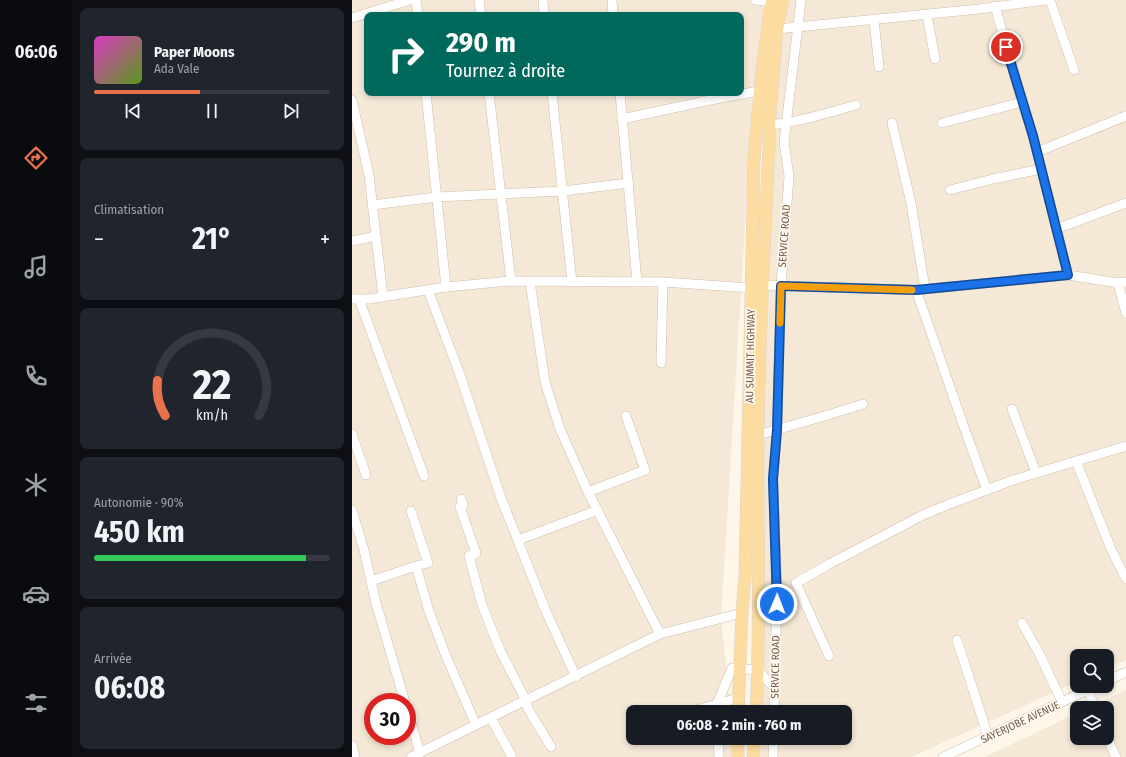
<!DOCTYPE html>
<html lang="fr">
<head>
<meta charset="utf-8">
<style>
  :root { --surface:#171b24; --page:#20242c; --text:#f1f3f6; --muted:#9ea1a6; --line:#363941; --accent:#e9714c }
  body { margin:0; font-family:"Fira Sans Condensed",sans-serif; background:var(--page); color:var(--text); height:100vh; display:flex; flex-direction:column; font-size:15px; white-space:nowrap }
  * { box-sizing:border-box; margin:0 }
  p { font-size:13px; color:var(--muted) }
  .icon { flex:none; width:22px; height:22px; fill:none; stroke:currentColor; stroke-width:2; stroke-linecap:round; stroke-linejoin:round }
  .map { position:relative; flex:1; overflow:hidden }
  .side { display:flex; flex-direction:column; gap:8px; padding:8px; background:#0d0f14; width:280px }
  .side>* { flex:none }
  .top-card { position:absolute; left:12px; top:12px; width:380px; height:84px; border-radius:8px; box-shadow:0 2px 6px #0003; background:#00695c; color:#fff; overflow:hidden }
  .buttons { position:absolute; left:718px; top:649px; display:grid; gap:8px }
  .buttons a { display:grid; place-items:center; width:44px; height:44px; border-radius:8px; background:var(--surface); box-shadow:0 2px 6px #0003; font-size:20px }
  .speed { position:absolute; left:12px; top:693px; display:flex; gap:8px; font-size:20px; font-weight:700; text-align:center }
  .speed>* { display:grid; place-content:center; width:52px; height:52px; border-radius:50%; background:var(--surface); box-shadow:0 2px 6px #0003; line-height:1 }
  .speed .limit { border:6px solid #d22; background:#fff; color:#111 }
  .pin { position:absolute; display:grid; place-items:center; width:34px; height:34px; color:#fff; margin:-17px; border:2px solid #fff; border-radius:50%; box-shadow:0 1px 4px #0007 }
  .me { position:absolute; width:44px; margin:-22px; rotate:1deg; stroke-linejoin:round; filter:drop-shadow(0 0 3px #0008) }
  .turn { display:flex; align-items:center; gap:14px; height:84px; padding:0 16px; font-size:18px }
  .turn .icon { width:52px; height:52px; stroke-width:2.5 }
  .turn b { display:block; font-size:28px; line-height:34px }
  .big { font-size:30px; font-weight:700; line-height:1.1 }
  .side .card { flex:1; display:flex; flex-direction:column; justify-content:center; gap:6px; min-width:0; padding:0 14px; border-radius:8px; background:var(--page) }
  .side .dial { align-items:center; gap:0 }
  .dial svg { height:104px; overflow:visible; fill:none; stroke:var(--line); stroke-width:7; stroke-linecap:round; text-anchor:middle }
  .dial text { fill:var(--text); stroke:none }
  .song { display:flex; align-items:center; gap:12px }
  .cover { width:48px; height:48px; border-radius:6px; background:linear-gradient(135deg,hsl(310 70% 55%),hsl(90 70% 35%)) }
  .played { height:4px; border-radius:2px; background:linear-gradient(90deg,var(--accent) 45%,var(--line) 45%) }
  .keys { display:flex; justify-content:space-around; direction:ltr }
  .heat { display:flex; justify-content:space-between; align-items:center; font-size:22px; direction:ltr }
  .charge { height:6px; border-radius:3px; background:linear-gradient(90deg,#34c759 90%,var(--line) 0) }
  .trip { position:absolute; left:274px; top:705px; width:226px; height:40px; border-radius:8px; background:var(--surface); box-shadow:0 2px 6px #0003; font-weight:700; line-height:40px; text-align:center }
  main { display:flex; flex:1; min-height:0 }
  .tab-bar { display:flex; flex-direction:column; width:72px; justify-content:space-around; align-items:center; background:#090b0e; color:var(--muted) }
  .tab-bar .icon { width:28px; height:28px }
  .tab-bar .on { color:var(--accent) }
  .tab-bar b { font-size:18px; color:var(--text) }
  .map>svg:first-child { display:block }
  .residential { fill:#f5e8d7; fill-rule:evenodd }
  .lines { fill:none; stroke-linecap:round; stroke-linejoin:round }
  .minor-casing { stroke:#d0bead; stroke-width:10 }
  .major-casing { stroke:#dcd5d0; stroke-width:13 }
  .minor { stroke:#fff; stroke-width:9 }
  .major { stroke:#fcdca1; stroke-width:12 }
  .route-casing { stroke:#114b97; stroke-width:10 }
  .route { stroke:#1a73e8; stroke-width:7 }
  .slow { stroke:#f59e0b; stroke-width:7 }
  .labels { text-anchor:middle; stroke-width:3.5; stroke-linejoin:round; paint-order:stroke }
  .street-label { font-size:11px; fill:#795c4b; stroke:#fff9f0 }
</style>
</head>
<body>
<main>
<nav class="tab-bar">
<b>06:06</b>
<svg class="icon on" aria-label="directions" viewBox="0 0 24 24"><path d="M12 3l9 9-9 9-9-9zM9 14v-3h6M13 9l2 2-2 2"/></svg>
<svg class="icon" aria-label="music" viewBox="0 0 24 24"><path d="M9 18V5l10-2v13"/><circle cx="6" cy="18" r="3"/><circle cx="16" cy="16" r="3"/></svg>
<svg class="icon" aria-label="phone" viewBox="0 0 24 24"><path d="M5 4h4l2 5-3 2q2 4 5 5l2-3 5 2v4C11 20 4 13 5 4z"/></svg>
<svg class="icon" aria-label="climate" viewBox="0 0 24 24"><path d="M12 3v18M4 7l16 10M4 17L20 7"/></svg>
<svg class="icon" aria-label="car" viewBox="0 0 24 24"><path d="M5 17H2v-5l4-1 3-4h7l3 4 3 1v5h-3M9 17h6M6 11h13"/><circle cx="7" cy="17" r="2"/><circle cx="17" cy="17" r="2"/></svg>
<svg class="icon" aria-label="filters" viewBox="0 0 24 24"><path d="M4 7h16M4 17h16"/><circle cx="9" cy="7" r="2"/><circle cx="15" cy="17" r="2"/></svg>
</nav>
<section class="side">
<div class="card">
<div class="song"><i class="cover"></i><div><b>Paper Moons</b><p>Ada Vale</p></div></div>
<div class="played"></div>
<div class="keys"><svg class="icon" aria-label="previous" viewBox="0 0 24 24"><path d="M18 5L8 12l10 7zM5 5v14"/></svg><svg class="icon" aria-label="pause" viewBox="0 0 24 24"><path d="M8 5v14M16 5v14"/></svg><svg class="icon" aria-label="next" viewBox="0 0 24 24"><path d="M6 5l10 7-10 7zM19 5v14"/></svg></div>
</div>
<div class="card"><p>Climatisation</p>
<div class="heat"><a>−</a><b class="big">21°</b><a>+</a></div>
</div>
<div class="card dial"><svg viewBox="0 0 100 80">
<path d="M14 69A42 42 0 1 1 86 69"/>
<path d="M14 69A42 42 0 0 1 8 42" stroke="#e9714c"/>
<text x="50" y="56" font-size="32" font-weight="700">22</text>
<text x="50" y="72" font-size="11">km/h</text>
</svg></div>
<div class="card"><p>Autonomie · 90%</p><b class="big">450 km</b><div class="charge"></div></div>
<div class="card"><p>Arrivée</p><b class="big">06:08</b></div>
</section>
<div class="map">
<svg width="774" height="757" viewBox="0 0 774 757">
  <rect width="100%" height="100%" fill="#fdf6e9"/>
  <g class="residential">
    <path d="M0,0H415L401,95L369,618L379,712H281V738H382L384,757H0ZM15,15H389V93H15ZM21,702H55V736H21Z"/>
    <polygon points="431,0 774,0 774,660 755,668 755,656 725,656 725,682 559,757 406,757 406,738 493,738 493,712 406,712 409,304"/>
    <polygon points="774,690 774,757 633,757 725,713 725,738 755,738 755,708 736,708"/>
  </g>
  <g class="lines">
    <g class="minor-casing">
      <g id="minor">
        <polyline points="64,0 66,15"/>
        <polyline points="127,0 129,15"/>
        <polyline points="191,0 192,15"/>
        <polyline points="260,0 261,15"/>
        <polyline points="403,0 420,2"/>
        <polyline points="698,0 722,70"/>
        <polyline points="643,6 670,102 681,136 716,275"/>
        <polyline points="575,15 583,59"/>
        <polyline points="0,18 58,0"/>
        <polyline points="522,20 527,67"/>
        <polyline points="425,29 627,9 693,0"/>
        <polyline points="74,93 94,287"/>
        <polyline points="137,93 159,281"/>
        <polyline points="200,93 220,282"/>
        <polyline points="268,93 285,282"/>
        <polyline points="0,100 17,175 31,297"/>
        <polyline points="270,119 363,99 407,91"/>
        <polyline points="540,123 559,203 573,289"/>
        <polyline points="590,123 670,102"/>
        <path d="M417,125C447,122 475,113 504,105"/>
        <polyline points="685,152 774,116"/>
        <polyline points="598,190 641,179 689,169"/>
        <polyline points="20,205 85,197 211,191 277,183"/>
        <polyline points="704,229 774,203"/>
        <polyline points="0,241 24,236"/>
        <polyline points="178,282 193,382 208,429 236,492 308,634"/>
        <polyline points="766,283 774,313"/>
        <polyline points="410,285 564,290 716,275 766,283 774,282"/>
        <polyline points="76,290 107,372 149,498 193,609 224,677"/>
        <path d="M564,290C588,357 610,424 635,490"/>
        <polyline points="0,299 17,299 94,287 159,281 311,282 399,288"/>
        <polyline points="7,299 72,476"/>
        <polyline points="309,363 311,282"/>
        <polyline points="660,409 684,473"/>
        <polyline points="0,434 14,475"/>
        <polyline points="406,435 476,415 511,404"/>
        <polyline points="724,461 759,549 774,579"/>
        <polyline points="236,492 293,470 274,416"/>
        <polyline points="109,499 111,505 108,507 124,553 117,556 130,605 148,650 174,701 176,709 199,747"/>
        <polyline points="0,510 12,550 24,603 53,702"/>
        <polyline points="59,511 76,563 64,566 77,611 94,656 124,725"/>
        <polyline points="166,540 246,510"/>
        <polyline points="19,581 64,566"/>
        <polyline points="670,623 687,653 710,702"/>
        <polyline points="605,640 636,736"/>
        <polyline points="477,656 444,583 479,563 573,514 595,505 661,480 774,446"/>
        <polyline points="755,681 774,672"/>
        <polyline points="736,690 743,708"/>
        <polyline points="55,709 68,753"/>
        <polyline points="337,712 386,698"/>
        <polyline points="365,712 365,704 380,668 406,670 423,689"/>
        <polyline points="422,712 425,590 421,479 425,430 429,286 437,176 432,142 449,0"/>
        <polyline points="139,718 160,757"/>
        <polyline points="281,737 281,736"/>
        <polyline points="755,737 764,757"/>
        <polyline points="366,738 367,757"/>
        <polyline points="0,745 3,757"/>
        <polyline points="59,757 308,634 390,613"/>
        <polyline points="421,757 422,738"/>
        <polyline points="591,757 744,686"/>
      </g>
    </g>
    <g class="major-casing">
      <g id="major">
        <path d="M386,712L390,613L393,578L402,160C406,106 411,53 420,0"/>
        <path d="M404,712C409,620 405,528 406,436C407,340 412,244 417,149V125L425,29L431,0"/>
        <polyline points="386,738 386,757"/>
        <polyline points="401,757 402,738"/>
      </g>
    </g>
    <use href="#minor" class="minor"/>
    <use href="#major" class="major"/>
  </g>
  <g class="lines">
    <g class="route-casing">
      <polyline id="route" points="425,604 421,479 425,430 429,286 564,290 716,275 681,136 654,47"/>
    </g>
    <use href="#route" class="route"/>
    <polyline class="slow" points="428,323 429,286 560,290"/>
  </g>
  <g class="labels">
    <g class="street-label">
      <text transform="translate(432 236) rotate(-86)" y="4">SERVICE ROAD</text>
      <text transform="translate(398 356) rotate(-89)" y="4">AU SUMMIT HIGHWAY</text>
      <text transform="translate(423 667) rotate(-89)" y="4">SERVICE ROAD</text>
      <text transform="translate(668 722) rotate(-25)" y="4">SAYERJOBE AVENUE</text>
    </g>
  </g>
</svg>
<div class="buttons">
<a><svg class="icon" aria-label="search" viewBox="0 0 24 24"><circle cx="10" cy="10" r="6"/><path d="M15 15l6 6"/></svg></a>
<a><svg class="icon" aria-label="layers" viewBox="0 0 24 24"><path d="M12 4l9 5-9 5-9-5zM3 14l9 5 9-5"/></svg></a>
</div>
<div class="speed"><div class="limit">30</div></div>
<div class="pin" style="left:654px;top:47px;background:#d93025"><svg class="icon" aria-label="arrive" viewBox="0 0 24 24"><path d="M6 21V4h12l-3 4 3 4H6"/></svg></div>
<svg class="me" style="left:425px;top:604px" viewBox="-20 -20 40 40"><circle r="17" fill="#1a73e8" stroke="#fff" stroke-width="3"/><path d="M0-11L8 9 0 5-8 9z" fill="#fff"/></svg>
<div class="trip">06:08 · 2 min · 760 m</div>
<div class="top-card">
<div class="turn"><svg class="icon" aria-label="right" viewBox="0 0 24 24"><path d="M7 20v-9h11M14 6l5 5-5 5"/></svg><div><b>290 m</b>Tournez à droite</div></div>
</div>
</div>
</main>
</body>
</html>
